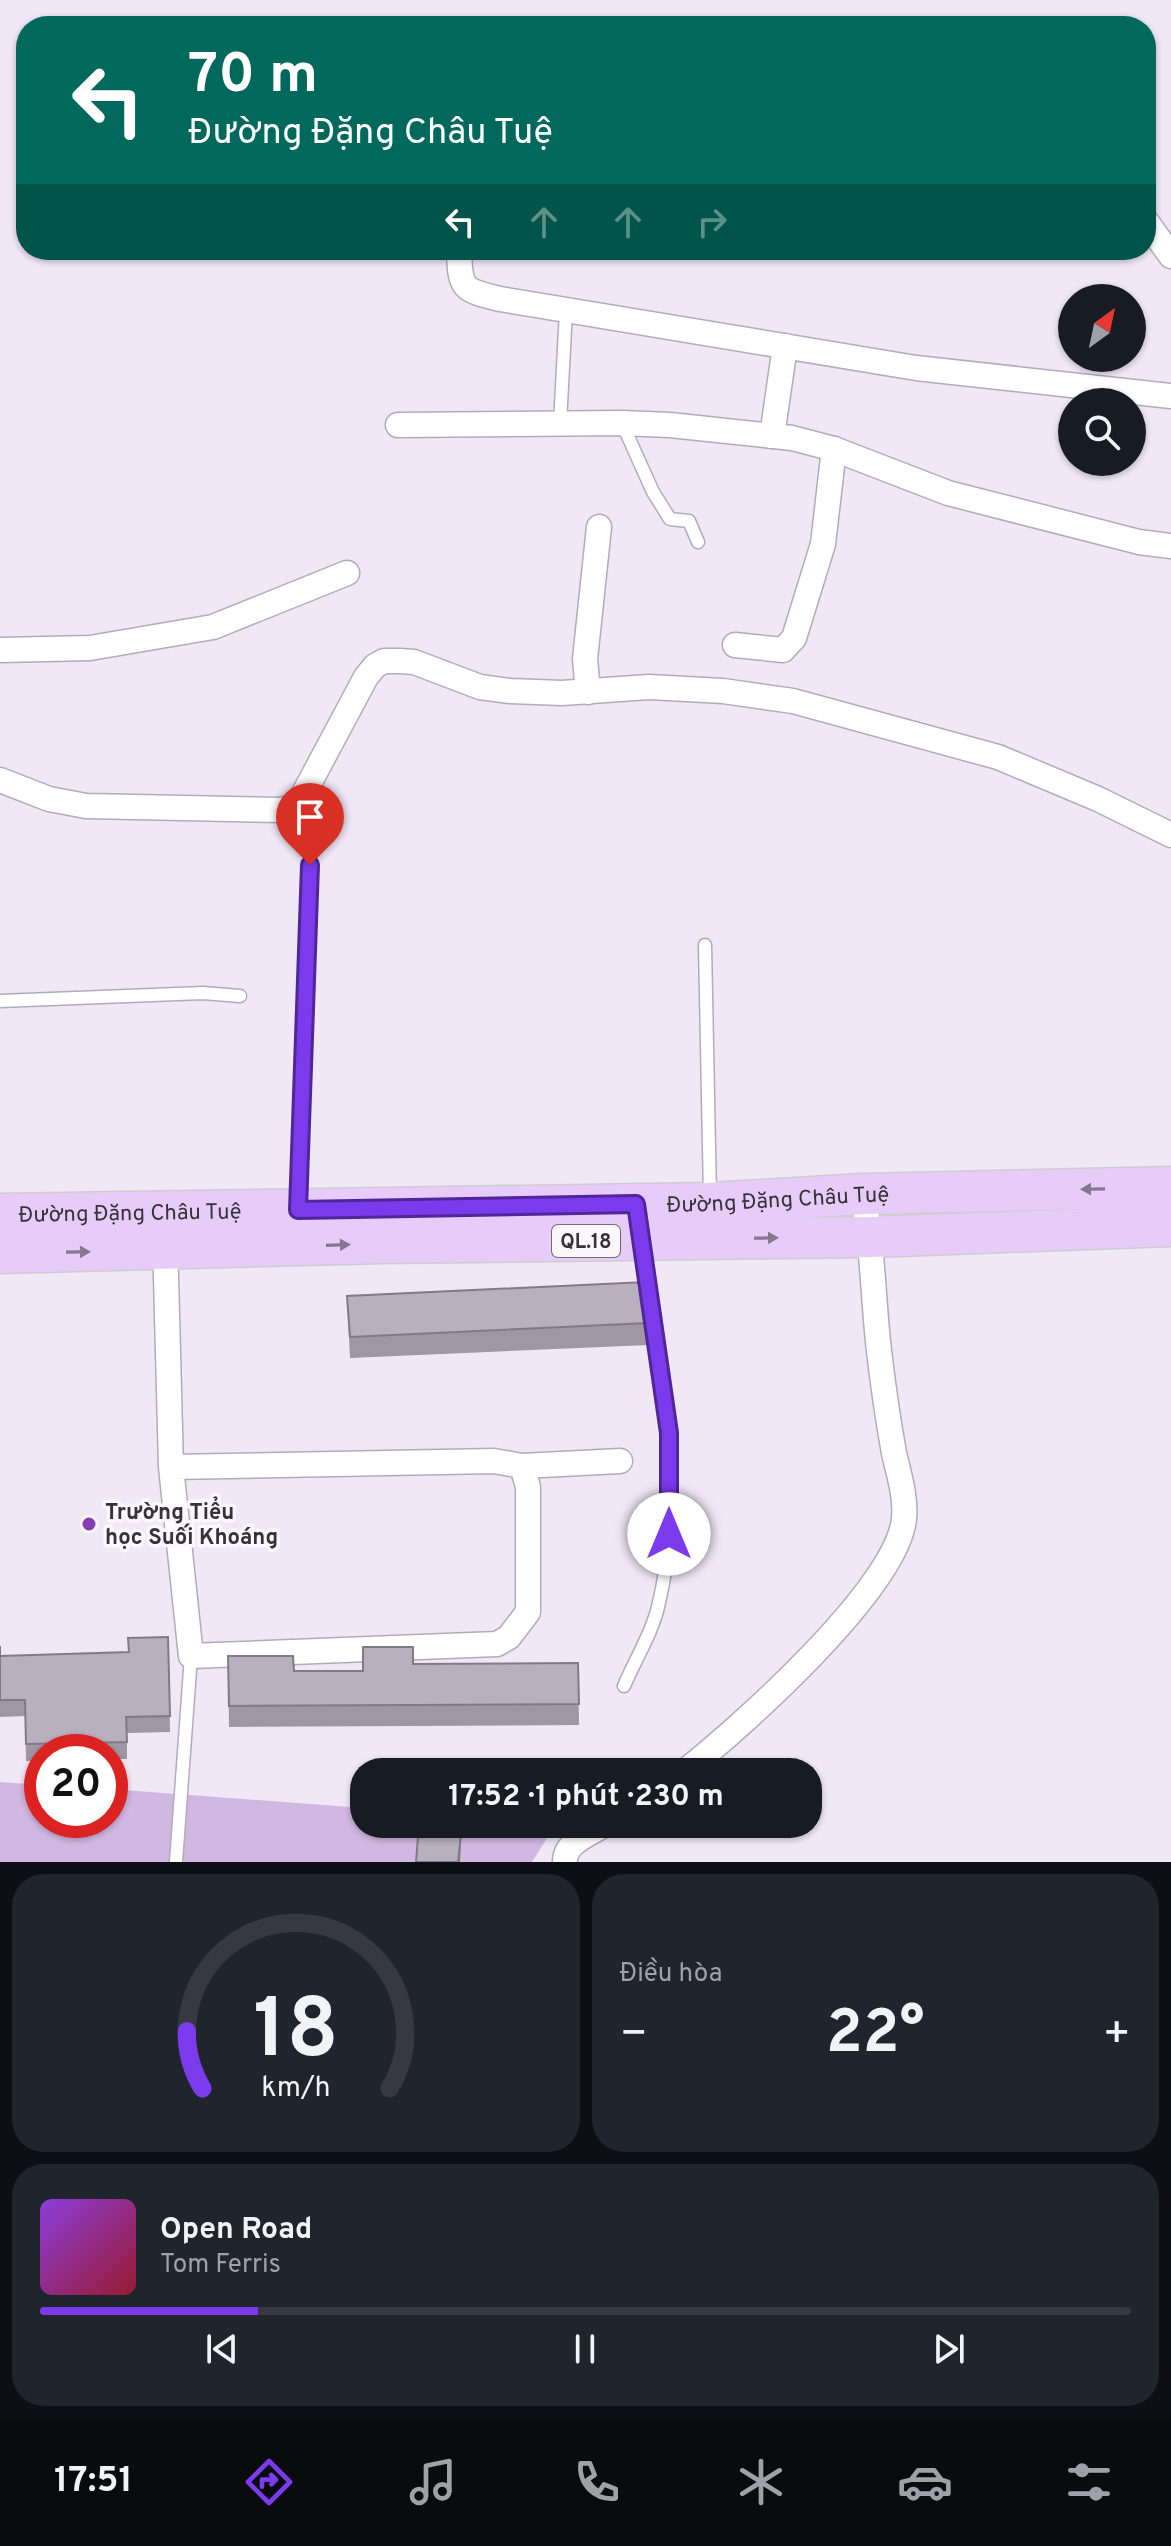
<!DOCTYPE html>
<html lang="vi">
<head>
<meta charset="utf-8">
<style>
  :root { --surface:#171b24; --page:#20242c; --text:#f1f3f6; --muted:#9ea1a6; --line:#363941; --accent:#7c3aed }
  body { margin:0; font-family:Overpass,sans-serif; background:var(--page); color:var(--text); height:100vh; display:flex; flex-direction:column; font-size:30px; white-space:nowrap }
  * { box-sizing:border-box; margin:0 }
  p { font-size:26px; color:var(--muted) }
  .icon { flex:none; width:44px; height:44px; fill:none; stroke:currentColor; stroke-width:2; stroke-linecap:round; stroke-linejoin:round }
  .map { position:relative; height:1862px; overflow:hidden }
  .panel { display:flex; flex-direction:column; gap:12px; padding:12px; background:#0d0f14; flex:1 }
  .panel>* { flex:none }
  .hud { position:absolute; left:16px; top:16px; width:1140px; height:244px; border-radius:32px; box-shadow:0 2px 6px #0004; background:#00695c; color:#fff; overflow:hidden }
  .needle { width:52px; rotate:33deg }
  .tools { position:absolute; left:1058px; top:284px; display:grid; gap:16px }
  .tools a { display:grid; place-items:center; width:88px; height:88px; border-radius:50%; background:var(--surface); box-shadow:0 2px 6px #0004; font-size:40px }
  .speed { position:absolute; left:24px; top:1734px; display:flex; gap:16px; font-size:40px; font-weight:700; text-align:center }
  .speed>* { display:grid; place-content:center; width:104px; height:104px; border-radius:50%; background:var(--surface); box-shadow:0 2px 6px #0004; line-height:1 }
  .speed .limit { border:12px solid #d22; background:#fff; color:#111 }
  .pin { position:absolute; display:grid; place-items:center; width:68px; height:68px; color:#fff; margin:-82px -34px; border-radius:50% 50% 50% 0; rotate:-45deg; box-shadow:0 0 8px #0007 }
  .pin .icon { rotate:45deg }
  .me { position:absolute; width:88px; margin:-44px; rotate:0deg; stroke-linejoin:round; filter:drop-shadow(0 0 6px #0008) }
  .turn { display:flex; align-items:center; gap:28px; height:168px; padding:0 40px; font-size:36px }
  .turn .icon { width:104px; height:104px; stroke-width:2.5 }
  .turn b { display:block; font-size:56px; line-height:68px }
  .lanes { display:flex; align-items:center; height:76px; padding:0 40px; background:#0003; justify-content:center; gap:40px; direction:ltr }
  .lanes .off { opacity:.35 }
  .big { font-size:60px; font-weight:700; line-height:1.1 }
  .panel .card { flex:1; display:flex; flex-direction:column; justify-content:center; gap:12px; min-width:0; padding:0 28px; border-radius:32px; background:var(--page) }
  .panel .dial { align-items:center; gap:0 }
  .dial svg { height:208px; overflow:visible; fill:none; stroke:var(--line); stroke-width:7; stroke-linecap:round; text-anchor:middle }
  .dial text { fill:var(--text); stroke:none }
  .song { display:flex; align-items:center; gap:24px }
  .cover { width:96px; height:96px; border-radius:12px; background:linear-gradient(135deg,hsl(270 70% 55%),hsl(350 70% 35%)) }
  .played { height:8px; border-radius:4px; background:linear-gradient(90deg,var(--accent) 20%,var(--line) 20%) }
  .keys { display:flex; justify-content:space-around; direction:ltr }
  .heat { display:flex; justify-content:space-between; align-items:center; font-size:44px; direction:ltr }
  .panel .tiles { flex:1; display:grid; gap:12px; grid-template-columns:1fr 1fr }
  .card:last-child { grid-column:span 2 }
  .trip { position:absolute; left:350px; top:1758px; width:472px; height:80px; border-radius:32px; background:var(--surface); box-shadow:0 2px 6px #0004; font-weight:700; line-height:80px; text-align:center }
  .dock { display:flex; height:128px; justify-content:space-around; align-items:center; background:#090b0e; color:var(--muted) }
  .dock .icon { width:56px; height:56px }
  .dock .selected { color:var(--accent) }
  .dock b { font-size:36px; color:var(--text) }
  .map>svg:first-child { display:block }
  .green { fill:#d1b8e2 }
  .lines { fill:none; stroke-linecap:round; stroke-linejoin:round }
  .lane-casing { stroke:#b4abba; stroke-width:15 }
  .street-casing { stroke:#b4abba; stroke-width:27 }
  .primary-casing { stroke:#cfcecf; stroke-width:43 }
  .lane { stroke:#fff; stroke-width:12 }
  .street { stroke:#fff; stroke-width:24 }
  .primary { stroke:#e7ccf9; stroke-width:40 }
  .wall { fill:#9f97a4 }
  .shaded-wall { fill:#827b86 }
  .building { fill:#b9b0bf; stroke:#827b86; stroke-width:2 }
  .oneway { fill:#85778f }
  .route-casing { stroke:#51269a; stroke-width:20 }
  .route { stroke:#7c3aed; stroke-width:14 }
  .poi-dot { fill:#873eb0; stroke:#fbf7fd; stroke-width:3 }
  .labels { text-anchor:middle; stroke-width:7; stroke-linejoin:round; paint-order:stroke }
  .shield { fill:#fbf7fd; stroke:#706d73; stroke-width:2 }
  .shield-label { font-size:20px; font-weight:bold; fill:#353238 }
  .street-label { font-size:22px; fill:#353238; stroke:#fbf7fd }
  .poi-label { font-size:22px; font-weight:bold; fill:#353238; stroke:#fbf7fd; text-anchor:start }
</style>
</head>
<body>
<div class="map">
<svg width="1171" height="1862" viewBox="0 0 1171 1862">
  <rect width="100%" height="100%" fill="#f0e7f7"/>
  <polygon class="green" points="0,1782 42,1785 42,1820 110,1820 110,1789 364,1808 364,1824 556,1824 532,1862 0,1862"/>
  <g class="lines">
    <g class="lane-casing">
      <g id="lane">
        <polyline points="560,423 566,311"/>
        <polyline points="622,423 653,492 670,519 689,521 698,542"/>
        <polyline points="705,945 710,1197"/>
        <polyline points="0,1001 203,993 240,996"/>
        <polyline points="298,1205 310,865"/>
        <path d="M624,1686C635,1660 652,1633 658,1607C687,1489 659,1364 643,1247"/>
        <polyline points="176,1862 191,1656"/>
      </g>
    </g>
    <g class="street-casing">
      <g id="street">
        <polyline points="1146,221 1171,256"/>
        <path d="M459,250C460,289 462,290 500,299L916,368L1171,396"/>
        <polyline points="398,425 622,423 670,425 792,438 834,449 948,493 1139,542 1171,546"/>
        <polyline points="772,436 785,346"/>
        <polyline points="735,645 783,650 794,638 823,544 834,449"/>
        <polyline points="0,650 90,648 213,627 347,573"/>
        <polyline points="588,692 585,659 599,527"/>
        <polyline points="0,780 49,799 86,806 283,810 294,805 302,797 366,677 375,666 384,661 400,661 414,662 480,687 510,691 562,693 649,687 723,691 793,701 998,757 1098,799 1171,835"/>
        <polyline points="165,1238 171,1467 191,1656 497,1644 509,1637 528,1612 528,1487 522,1466 494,1461 171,1467"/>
        <polyline points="522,1466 620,1461"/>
        <path d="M684,1772C740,1728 897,1588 904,1519C906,1496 899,1475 894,1453C888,1420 883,1385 879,1351C873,1299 873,1247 863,1194"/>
        <path d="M565,1862C564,1842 591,1834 605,1824"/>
      </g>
    </g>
    <g class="primary-casing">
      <g id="primary">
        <path id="s1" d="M0,1214L710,1203L863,1194L1171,1187"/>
        <polyline points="0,1253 380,1243 871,1237 1171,1226"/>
      </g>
    </g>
    <use href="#lane" class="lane"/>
    <use href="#street" class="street"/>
    <use href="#primary" class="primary"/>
  </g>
  <g class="wall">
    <polygon points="347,1296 648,1323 648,1345 350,1358"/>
    <polygon points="168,1637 170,1732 127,1733 127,1759 110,1759 110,1752 42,1752 42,1761 26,1761 25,1716 0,1717 0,1646 0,1656 128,1652"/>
    <polygon points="228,1656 294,1671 363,1671 413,1664 578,1663 579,1725 229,1727"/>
  </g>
  <polygon class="shaded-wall" points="462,1824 460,1862 458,1862"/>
  <g class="building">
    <polygon points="646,1282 648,1323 350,1337 347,1296"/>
    <polygon points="168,1637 170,1716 126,1717 127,1742 26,1744 25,1700 0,1700 0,1646 0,1656 129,1652 128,1638"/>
    <polygon points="363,1647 413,1647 413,1664 578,1663 579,1704 229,1706 228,1656 293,1656 294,1671 363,1671"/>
    <polygon points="419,1824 462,1824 458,1862 416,1862"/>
  </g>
  <defs><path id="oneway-solid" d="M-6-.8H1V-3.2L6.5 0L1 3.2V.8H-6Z" transform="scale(2)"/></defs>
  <g class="oneway">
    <use href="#oneway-solid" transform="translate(1093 1189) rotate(179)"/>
    <use href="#oneway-solid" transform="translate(766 1238) rotate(-1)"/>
    <use href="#oneway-solid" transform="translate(338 1245) rotate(-2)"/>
    <use href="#oneway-solid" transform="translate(78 1252) rotate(-1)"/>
  </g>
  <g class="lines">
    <g class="route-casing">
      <polyline id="route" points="310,865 298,1210 636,1204 669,1433 669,1534"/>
    </g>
    <use href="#route" class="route"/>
  </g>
  <circle class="poi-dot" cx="89" cy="1524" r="8"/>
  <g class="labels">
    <rect class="shield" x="552" y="1225" width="68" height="32" rx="6"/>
    <g class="shield-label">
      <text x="586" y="1248">QL.18</text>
    </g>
    <g class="street-label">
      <text dy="8" stroke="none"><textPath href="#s1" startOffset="778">Đường Đặng Châu Tuệ</textPath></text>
      <text dy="8" stroke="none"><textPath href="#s1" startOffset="130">Đường Đặng Châu Tuệ</textPath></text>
    </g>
    <g class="poi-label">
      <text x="105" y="1519">Trường Tiểu<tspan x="105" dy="25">học Suối Khoáng</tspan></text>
    </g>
  </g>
</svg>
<div class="tools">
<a><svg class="needle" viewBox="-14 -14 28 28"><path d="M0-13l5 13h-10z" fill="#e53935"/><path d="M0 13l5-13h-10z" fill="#9ea1a6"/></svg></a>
<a><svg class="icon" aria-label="search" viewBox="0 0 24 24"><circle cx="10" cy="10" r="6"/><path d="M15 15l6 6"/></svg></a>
</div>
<div class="speed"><div class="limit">20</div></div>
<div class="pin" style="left:310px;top:865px;background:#d93025"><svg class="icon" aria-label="arrive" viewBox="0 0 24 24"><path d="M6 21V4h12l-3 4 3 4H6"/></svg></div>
<svg class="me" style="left:669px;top:1534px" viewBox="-20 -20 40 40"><circle r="19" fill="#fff"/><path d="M0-13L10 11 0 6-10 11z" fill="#7c3aed"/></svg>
<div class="trip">17:52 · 1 phút · 230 m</div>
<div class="hud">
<div class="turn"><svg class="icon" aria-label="left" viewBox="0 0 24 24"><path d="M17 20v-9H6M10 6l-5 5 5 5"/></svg><div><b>70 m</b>Đường Đặng Châu Tuệ</div></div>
<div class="lanes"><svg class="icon" aria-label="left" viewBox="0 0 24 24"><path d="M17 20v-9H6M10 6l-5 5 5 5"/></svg><svg class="icon off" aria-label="ahead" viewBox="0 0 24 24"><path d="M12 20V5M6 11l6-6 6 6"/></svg><svg class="icon off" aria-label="ahead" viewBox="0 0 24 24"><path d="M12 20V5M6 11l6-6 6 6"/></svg><svg class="icon off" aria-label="right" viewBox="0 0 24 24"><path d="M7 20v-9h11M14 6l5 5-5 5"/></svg></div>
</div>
</div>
<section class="panel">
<div class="tiles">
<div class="card dial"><svg viewBox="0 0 100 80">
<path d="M14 69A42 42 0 1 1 86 69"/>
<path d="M14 69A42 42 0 0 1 8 47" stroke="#7c3aed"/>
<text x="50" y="56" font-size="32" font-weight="700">18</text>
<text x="50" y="72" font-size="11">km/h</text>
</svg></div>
<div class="card"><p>Điều hòa</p>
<div class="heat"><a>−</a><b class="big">22°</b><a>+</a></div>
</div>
<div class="card">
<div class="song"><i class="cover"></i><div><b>Open Road</b><p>Tom Ferris</p></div></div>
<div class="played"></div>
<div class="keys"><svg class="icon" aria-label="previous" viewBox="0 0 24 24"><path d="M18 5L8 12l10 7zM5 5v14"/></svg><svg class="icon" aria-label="pause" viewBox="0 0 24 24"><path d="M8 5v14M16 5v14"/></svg><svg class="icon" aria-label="next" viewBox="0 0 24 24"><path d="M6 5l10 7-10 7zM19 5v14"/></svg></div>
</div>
</div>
</section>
<nav class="dock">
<b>17:51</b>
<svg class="icon selected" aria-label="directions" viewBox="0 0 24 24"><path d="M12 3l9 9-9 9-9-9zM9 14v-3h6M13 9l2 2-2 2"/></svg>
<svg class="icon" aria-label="music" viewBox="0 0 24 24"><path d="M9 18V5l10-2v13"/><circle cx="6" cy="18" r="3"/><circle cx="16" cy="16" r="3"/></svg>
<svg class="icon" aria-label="phone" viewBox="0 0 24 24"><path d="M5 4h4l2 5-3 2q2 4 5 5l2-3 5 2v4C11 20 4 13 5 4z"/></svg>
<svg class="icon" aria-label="climate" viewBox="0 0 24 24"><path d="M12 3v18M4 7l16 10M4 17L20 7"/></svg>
<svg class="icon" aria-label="car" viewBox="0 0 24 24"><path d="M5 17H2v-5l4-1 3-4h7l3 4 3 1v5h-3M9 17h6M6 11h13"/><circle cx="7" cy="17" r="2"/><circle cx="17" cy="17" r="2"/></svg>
<svg class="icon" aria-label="filters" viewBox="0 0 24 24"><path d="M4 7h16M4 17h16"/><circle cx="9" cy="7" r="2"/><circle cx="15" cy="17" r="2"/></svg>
</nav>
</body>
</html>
